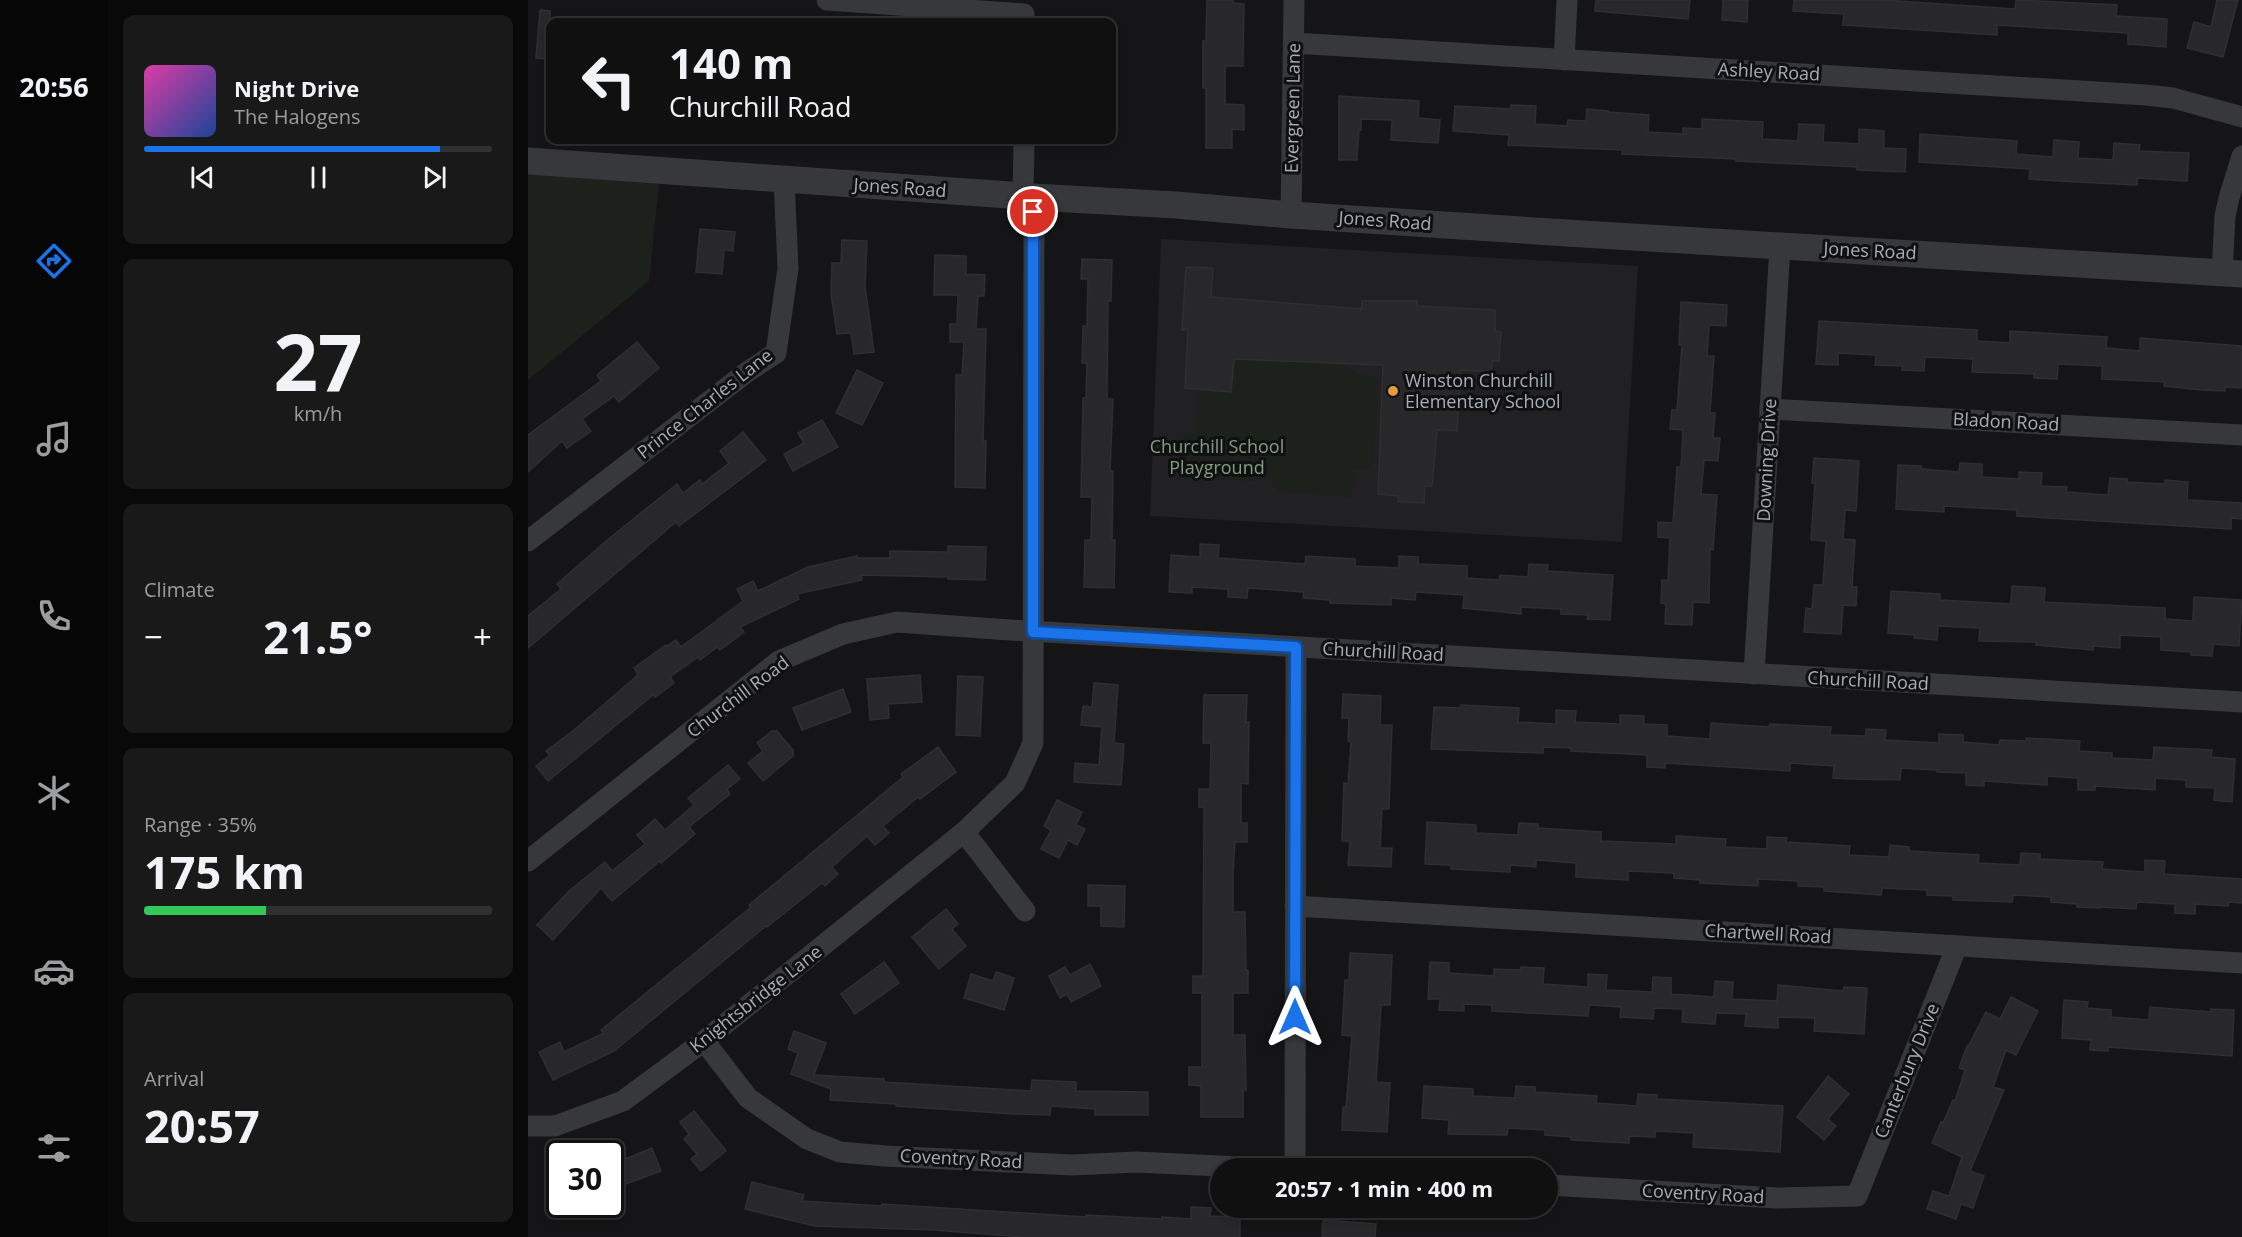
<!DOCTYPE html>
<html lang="en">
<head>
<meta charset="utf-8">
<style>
  :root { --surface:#101011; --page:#19191a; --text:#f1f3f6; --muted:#9c9d9f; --line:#303031; --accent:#1a73e8 }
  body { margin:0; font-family:"Open Sans",sans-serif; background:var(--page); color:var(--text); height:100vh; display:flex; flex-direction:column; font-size:22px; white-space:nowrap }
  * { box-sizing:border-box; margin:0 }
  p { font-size:20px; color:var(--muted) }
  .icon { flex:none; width:33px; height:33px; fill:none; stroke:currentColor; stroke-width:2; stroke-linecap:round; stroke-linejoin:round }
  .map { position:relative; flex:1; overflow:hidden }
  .side { display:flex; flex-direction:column; gap:15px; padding:15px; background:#090909; width:420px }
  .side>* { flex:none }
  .hud { position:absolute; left:18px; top:18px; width:570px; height:126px; border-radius:12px; box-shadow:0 3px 9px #0003,0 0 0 2px var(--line); background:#101011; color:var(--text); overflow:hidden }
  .speed { position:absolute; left:18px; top:1140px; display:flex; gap:12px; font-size:30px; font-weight:700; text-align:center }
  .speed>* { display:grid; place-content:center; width:78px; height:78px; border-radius:50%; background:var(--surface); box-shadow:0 3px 9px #0003,0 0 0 2px var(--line); line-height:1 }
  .speed .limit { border:3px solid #111; border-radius:9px; background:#fff; color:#111 }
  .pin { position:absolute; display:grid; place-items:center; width:51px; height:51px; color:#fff; margin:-26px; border:3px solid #fff; border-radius:50%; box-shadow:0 2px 6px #0007 }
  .me { position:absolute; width:66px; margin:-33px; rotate:0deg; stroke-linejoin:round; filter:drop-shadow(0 0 4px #0008) }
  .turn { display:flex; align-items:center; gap:21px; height:126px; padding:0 24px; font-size:27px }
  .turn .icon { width:78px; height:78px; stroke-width:2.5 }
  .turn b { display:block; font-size:42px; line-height:51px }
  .big { font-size:45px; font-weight:700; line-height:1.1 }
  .side .card { flex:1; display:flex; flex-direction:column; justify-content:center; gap:9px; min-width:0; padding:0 21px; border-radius:12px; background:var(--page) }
  .side .dial { align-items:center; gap:0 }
  .dial b { font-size:78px; line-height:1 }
  .song { display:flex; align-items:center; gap:18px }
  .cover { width:72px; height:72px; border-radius:9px; background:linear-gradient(135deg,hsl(320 70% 55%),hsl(220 70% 35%)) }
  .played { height:6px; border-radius:3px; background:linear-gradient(90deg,var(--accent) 85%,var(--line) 85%) }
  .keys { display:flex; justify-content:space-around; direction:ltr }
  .heat { display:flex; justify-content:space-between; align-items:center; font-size:33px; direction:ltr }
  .charge { height:9px; border-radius:4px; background:linear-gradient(90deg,#34c759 35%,var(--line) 0) }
  .trip { position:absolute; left:682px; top:1158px; width:348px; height:60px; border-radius:30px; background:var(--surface); box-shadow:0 3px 9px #0003,0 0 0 2px var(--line); font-weight:700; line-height:60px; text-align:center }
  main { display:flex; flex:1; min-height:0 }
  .tabs { display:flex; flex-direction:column; width:108px; justify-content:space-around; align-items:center; background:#060607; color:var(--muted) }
  .tabs .icon { width:42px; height:42px }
  .tabs .active { color:var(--accent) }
  .tabs b { font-size:27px; color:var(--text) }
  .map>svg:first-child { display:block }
  .built { fill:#212123 }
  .green { fill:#1c211c }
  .building { fill:#28282a; stroke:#2f2f32; stroke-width:1.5 }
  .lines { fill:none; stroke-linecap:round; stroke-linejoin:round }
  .minor { stroke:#36383b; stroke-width:21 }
  .tertiary { stroke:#36383b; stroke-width:27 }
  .route-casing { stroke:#114b97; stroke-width:15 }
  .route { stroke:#1a73e8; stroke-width:10 }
  .poi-dot { fill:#e19c42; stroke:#101012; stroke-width:2 }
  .labels { text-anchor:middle; stroke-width:6; stroke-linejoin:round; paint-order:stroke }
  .street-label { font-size:18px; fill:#a8aeb6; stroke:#101012 }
  .poi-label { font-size:18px; fill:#a8aeb6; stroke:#101012; text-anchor:start }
  .park-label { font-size:18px; fill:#829f81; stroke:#101012 }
</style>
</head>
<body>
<main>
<nav class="tabs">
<b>20:56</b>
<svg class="icon active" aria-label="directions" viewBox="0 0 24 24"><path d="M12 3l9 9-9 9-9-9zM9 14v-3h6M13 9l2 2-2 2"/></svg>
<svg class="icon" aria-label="music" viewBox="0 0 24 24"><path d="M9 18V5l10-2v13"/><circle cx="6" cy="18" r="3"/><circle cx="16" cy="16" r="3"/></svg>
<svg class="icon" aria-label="phone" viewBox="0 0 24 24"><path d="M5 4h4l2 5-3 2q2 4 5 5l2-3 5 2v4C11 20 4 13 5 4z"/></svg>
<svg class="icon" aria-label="climate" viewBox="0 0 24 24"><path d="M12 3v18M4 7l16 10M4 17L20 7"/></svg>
<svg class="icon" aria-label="car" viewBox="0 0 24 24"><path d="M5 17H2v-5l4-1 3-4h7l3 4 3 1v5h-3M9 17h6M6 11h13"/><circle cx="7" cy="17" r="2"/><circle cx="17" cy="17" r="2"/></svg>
<svg class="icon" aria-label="filters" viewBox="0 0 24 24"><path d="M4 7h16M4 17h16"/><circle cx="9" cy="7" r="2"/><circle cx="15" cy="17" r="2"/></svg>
</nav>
<section class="side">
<div class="card">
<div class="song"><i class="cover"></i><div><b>Night Drive</b><p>The Halogens</p></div></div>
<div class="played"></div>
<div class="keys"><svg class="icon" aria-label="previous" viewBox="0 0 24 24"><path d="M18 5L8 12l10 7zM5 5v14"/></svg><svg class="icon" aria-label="pause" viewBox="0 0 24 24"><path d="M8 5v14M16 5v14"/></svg><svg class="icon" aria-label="next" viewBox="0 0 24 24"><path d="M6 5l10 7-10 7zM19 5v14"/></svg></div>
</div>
<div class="card dial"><b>27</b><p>km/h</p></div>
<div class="card"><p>Climate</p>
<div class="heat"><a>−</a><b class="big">21.5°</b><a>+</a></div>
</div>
<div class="card"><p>Range · 35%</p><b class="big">175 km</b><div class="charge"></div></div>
<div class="card"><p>Arrival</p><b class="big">20:57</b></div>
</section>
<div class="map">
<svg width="1714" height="1237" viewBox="0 0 1714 1237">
  <rect width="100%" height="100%" fill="#151517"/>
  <polygon class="built" points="633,239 1110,266 1094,542 622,516"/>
  <g class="green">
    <polygon points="0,174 131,184 121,281 0,380"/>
    <polygon points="706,359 811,361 831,375 843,376 851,380 845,464 842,469 825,470 824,497 752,492 748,489 740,476 739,479 726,481 650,478 653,433 671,434 668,420 672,391 703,392"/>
  </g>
  <g class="building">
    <polygon points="679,0 705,0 705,3 716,4 715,66 697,66 697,104 716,105 716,130 704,129 704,148 678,148 678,88 675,88 675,41 678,41"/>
    <polygon points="1068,0 1162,0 1160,19 1067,11"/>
    <polygon points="1195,0 1220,0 1219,22 1194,20"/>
    <polygon points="1266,0 1355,0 1487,9 1488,0 1589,5 1588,16 1639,19 1638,47 1600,44 1600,33 1469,25 1469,35 1315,25 1316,14 1265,11"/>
    <polygon points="1689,0 1710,0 1695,57 1659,48 1666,22 1683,27"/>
    <polygon points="12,10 22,11 22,59 8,58"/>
    <polygon points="811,96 891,101 890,118 912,120 910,143 863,140 864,120 833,119 833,130 831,130 829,160 811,160"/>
    <polygon points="983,105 1008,106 1007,124 1039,126 1040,120 1058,121 1059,109 1080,111 1080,112 1121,115 1120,132 1155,134 1155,128 1174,129 1174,119 1235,122 1234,139 1270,141 1271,124 1296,125 1295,142 1331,144 1331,129 1356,131 1356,148 1378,149 1377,172 1329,170 1329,167 1208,161 1208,159 1094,154 1094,150 980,145 981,135 925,131 927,106 983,109"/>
    <polygon points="1392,134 1489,141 1488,154 1525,157 1526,140 1551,142 1550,158 1585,160 1586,143 1612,145 1611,151 1661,153 1659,181 1609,178 1609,185 1548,182 1501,179 1502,169 1391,162"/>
    <polygon points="172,229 207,232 205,251 196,250 194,274 168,272"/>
    <polygon points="314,240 339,241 337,286 346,352 326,354 323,333 309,334 303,294 304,263 313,263"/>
    <polygon points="407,255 438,256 438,274 457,275 456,296 450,296 448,329 458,329 455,441 458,441 457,488 427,487 428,375 434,375 436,342 422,342 422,324 429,324 430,295 406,295"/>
    <polygon points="554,259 584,260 583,301 580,301 579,399 585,399 582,471 585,471 584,540 587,540 586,588 556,587 557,540 563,540 564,497 553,497 555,398 558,398 559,363 554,363 555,326 559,326 560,279 553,279"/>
    <polygon points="658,267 685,268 683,297 834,309 834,301 889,301 889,306 967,310 967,331 973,332 971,361 964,361 963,372 932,370 929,431 909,430 904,486 897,486 896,503 870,502 870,496 850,494 855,365 706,359 703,392 657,388 660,329 654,330"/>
    <polygon points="1153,302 1199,305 1198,326 1181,325 1179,356 1186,356 1182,413 1187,413 1185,438 1192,438 1190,461 1176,460 1173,494 1189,495 1185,550 1182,549 1181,603 1165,602 1164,625 1137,624 1138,604 1133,603 1134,580 1140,580 1142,538 1130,537 1130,522 1145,523 1149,467 1153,467 1155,430 1142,429 1144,410 1149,410 1154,345 1151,345"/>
    <polygon points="1291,321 1449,330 1449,341 1482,343 1482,331 1579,337 1578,348 1612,351 1612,338 1714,346 1714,388 1697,387 1697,391 1674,390 1636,386 1637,382 1574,379 1574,366 1530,364 1529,379 1506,378 1506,374 1444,372 1445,359 1397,357 1396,371 1374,370 1374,366 1347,365 1348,355 1310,353 1310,365 1288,364"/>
    <polygon points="109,342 131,368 91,402 86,396 54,419 63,431 39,448 34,441 0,472 0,435 73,381 69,375"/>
    <polygon points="329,370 355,383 334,425 308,413"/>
    <polygon points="294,420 310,447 265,471 256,454 276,443 270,433"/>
    <polygon points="215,432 238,460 151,526 148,522 0,648 0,616 33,589 29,584 78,541 149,484 155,493 172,480 174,484 201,463 192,451"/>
    <polygon points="1286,458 1331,461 1328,511 1317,510 1315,539 1327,540 1324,587 1329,587 1328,606 1315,605 1313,634 1276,632 1278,608 1284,609 1286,585 1295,585 1298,541 1283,540 1287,483 1284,483"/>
    <polygon points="1432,463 1454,464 1454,477 1491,479 1491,472 1514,473 1513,486 1539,487 1538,492 1580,495 1582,478 1599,479 1599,482 1637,484 1637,480 1660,482 1659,500 1714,503 1714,519 1703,518 1703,529 1489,516 1489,510 1416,506 1416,512 1368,509 1370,465 1393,466 1393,469 1431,472"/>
    <polygon points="672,544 691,545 690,558 777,564 778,556 827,559 827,566 871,568 871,556 890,557 890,564 939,566 939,578 971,580 972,575 1000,577 1001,564 1020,565 1019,571 1085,575 1082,620 1059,619 1060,615 1033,614 1033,609 993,607 993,614 935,608 936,595 888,592 887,600 863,598 863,605 802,603 802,600 775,598 776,592 720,588 719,598 700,597 700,589 664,587 664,593 641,592 643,555 672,557"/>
    <polygon points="420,546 458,547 457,580 420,579 420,577 333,575 334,580 269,594 271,599 212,627 216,632 192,650 189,647 172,660 170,657 142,677 146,683 127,697 125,695 20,781 8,766 22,755 18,751 46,730 110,675 106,668 138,645 139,646 148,640 153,647 215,601 209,589 225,581 230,591 280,567 329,556 329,558 362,558 362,551 420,552"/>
    <polygon points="1484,586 1517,588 1516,602 1637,608 1637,619 1665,621 1666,597 1714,600 1711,646 1685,644 1684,656 1663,655 1663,652 1633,650 1633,637 1592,635 1592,648 1565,646 1565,650 1508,645 1508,642 1451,641 1452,628 1410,626 1409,640 1386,638 1387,635 1360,633 1363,591 1412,594 1412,600 1483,604"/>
    <polygon points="392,675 394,702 360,704 361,718 342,720 339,679"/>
    <polygon points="430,676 455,677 452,736 428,735"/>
    <polygon points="566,683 590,685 586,743 596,744 593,785 546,782 547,763 571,765 574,727 553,725 555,706 564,707"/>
    <polygon points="315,689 323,712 274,730 265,708"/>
    <polygon points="815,694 853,696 852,725 864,725 861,809 854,809 852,848 864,848 863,867 820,865 822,841 814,841 816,783 820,784 823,742 820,741 821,718 814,718"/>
    <polygon points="676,695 719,695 718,722 721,722 720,784 713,783 713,823 719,823 719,842 707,842 705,872 705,912 717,912 718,970 720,970 720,993 705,993 705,1035 717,1035 718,1090 715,1090 715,1117 673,1117 673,1086 661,1085 661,1067 674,1067 674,993 665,993 665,976 675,976 676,807 671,807 671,789 682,789 683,743 675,743"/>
    <polygon points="933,705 991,708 990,722 1028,724 1028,710 1048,711 1047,722 1092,724 1092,715 1116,716 1116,724 1139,725 1139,736 1182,739 1183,723 1241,727 1242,724 1303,727 1302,735 1338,736 1338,729 1358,730 1357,740 1411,743 1411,734 1435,735 1435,742 1471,745 1472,740 1498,741 1498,738 1552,741 1551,751 1584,753 1584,758 1625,760 1626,747 1684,750 1683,757 1707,759 1704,802 1686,800 1687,788 1658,787 1658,780 1627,778 1627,790 1567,786 1567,790 1550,790 1550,778 1519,776 1519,785 1456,781 1456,786 1438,785 1438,773 1409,772 1409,770 1373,768 1372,780 1323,779 1305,778 1306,766 1262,763 1262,771 1137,763 1137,768 1119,767 1119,755 1043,751 1043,748 1015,747 1015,753 903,749 906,707 932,708"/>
    <polygon points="244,731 249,731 265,750 265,756 235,781 220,763 235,751 229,743"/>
    <polygon points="410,747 428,772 392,799 390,797 355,826 361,833 347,845 339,836 304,867 310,874 297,886 294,883 239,927 238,926 86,1051 25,1080 11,1052 32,1042 36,1052 76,1033 73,1030 223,907 221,905 375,777 373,774"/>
    <polygon points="200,765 212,779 199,789 202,794 161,827 167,834 133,863 132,861 84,901 73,888 25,940 9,925 41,891 77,862 84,871 117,844 109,835 127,819 137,830 166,805 160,798"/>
    <polygon points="529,800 554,812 548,825 557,829 549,845 540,840 531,858 513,849 523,830 516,826"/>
    <polygon points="899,822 948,825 948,833 990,835 991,823 1010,824 1010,828 1073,832 1073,841 1148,844 1148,836 1198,839 1197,847 1239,849 1239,837 1259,838 1258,842 1322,846 1321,855 1361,857 1362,845 1381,847 1381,851 1451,855 1450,863 1492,865 1493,853 1512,854 1512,859 1575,862 1574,869 1617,872 1617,860 1637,861 1636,874 1714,879 1714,903 1701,902 1700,906 1667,904 1667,914 1647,913 1647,904 1609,902 1608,909 1572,907 1572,908 1549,907 1549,904 1523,902 1523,897 1485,895 1484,902 1425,900 1425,896 1399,895 1399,890 1354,888 1353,895 1296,891 1296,887 1270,886 1270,881 1230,879 1230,886 1172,883 1172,880 1146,878 1146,873 1100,871 1100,880 1048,877 1048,863 1008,860 1008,867 982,865 982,872 923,869 923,865 897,864"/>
    <polygon points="560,885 597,886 596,927 573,926 573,906 560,906"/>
    <polygon points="418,909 430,924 424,929 438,946 411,969 384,937"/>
    <polygon points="822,953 864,955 862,1005 853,1005 848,1082 862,1083 859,1132 814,1130 815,1107 818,1107 824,1036 814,1035 817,980 821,980"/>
    <polygon points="356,962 371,983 327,1014 313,994"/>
    <polygon points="902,962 921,963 921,973 966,976 966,969 993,970 993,967 1016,968 1015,984 1060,987 1060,974 1079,975 1078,990 1124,992 1125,977 1143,978 1143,994 1186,997 1187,981 1205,982 1204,999 1249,1001 1250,985 1315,991 1316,987 1339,988 1336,1034 1286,1031 1287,1018 1250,1017 1250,1028 1217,1026 1218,1014 1188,1013 1187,1024 1154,1022 1155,1009 1126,1008 1125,1019 1092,1017 1093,1007 1061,1005 1060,1016 964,1011 964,1005 936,1004 936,1011 911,1010 912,999 900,999"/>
    <polygon points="562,964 573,986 543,1002 539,994 532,998 521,976 537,967 542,975"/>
    <polygon points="468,972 486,978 476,1010 436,998 443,974 465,981"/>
    <polygon points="1483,997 1510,1011 1488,1055 1478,1050 1465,1087 1476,1090 1442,1171 1456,1176 1445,1208 1433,1204 1428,1219 1399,1209 1405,1191 1421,1196 1434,1157 1404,1143 1413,1122 1415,1123 1425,1100 1427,1101 1437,1070 1431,1068 1439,1046 1440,1047 1458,1012 1472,1019"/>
    <polygon points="1536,1000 1560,1002 1559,1008 1583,1010 1583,1017 1621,1020 1622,1007 1683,1012 1683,1009 1706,1010 1704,1056 1580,1047 1580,1051 1562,1050 1563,1040 1534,1038"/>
    <polygon points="266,1031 298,1043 286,1075 356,1079 356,1082 503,1091 504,1080 548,1082 548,1091 620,1092 620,1115 567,1115 567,1109 523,1106 522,1115 487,1114 368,1106 368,1104 302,1100 303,1089 263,1074 270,1053 260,1049"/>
    <polygon points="1300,1076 1321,1094 1300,1119 1308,1126 1296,1140 1269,1117"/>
    <polygon points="896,1086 945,1089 945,1096 987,1098 988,1086 1007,1087 1007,1092 1069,1096 1068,1103 1109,1106 1110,1094 1129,1095 1129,1099 1255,1106 1252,1152 1165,1147 1166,1133 1127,1131 1127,1137 1101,1136 1101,1143 1043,1140 1043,1137 1017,1135 1017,1130 980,1128 979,1135 920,1134 921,1120 894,1118"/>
    <polygon points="166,1111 198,1151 173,1171 163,1159 169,1154 156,1139 161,1134 152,1122"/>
    <polygon points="124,1148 133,1171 82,1190 82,1165"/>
    <polygon points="224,1182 276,1195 274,1201 354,1206 354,1204 558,1217 558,1215 634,1219 634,1217 663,1219 663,1207 683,1208 682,1216 712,1217 712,1237 494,1237 406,1230 287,1226 217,1209"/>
    <polygon points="795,1220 848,1224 847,1237 794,1237"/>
  </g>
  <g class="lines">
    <g class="minor">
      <polyline points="299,0 496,14"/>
      <polyline points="766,43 1618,95 1645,98 1714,117"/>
      <polyline points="1036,60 1039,0"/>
      <polyline points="763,215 766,0"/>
      <polyline points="1694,273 1697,216 1701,198 1714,156"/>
      <polyline points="1242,409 1714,435"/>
      <polyline points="0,541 219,372 248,353 260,268 256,180"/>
      <polyline points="1226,674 1252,246"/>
      <polyline points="436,832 497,911"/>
      <polyline points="0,861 251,661 315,634 369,622 482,630 1714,702"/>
      <polyline points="767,906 1714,963"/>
      <polyline points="176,1041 220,1098 279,1139 312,1152 357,1156 544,1165 609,1162 732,1168"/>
      <polyline points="0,1126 27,1126 95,1101 176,1041 436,832 487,783 505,743 506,227 505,197 495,196 496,140"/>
      <polyline points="767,1168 768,647"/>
      <polyline points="1020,1185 1249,1198 1329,1196 1429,946"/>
    </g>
    <g class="tertiary">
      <polyline points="0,161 495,196"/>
      <polyline points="505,197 648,205 763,215 1039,233 1714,274"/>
    </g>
  </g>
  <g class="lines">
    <g class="route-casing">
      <polyline id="route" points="505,212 505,632 768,647 767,1017"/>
    </g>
    <use href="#route" class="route"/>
  </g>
  <circle class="poi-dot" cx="865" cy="391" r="6"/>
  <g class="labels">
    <g class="street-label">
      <text transform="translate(1241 72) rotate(3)" y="6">Ashley Road</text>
      <text transform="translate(765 108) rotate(-89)" y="6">Evergreen Lane</text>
      <text transform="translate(372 188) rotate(4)" y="6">Jones Road</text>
      <text transform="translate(857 221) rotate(4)" y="6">Jones Road</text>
      <text transform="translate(1342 251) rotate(3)" y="6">Jones Road</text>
      <text transform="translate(177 404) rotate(-38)" y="6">Prince Charles Lane</text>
      <text transform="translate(1478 422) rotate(3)" y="6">Bladon Road</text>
      <text transform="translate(1239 460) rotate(-87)" y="6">Downing Drive</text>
      <text transform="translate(855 652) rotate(3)" y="6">Churchill Road</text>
      <text transform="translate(1340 681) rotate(3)" y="6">Churchill Road</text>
      <text transform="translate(210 697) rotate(-37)" y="6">Churchill Road</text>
      <text transform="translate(1240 934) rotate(3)" y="6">Chartwell Road</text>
      <text transform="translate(228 999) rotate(-38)" y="6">Knightsbridge Lane</text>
      <text transform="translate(1379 1071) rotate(-68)" y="6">Canterbury Drive</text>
      <text transform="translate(433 1159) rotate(3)" y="6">Coventry Road</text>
      <text transform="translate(1175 1194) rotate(3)" y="6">Coventry Road</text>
    </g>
    <g class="poi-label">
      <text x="877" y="387">Winston Churchill<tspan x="877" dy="21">Elementary School</tspan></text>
    </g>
    <g class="park-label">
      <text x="689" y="453">Churchill School<tspan x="689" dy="21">Playground</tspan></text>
    </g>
  </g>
</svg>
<div class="speed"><div class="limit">30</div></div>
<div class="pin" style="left:505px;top:212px;background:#d93025"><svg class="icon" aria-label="arrive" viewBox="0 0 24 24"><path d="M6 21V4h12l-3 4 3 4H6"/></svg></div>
<svg class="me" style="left:767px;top:1017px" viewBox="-20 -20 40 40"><path d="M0-17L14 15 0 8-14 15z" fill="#1a73e8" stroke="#fff" stroke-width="4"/></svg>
<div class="trip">20:57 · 1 min · 400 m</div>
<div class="hud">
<div class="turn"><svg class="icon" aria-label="left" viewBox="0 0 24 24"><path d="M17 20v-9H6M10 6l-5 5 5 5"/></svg><div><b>140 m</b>Churchill Road</div></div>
</div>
</div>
</main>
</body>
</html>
